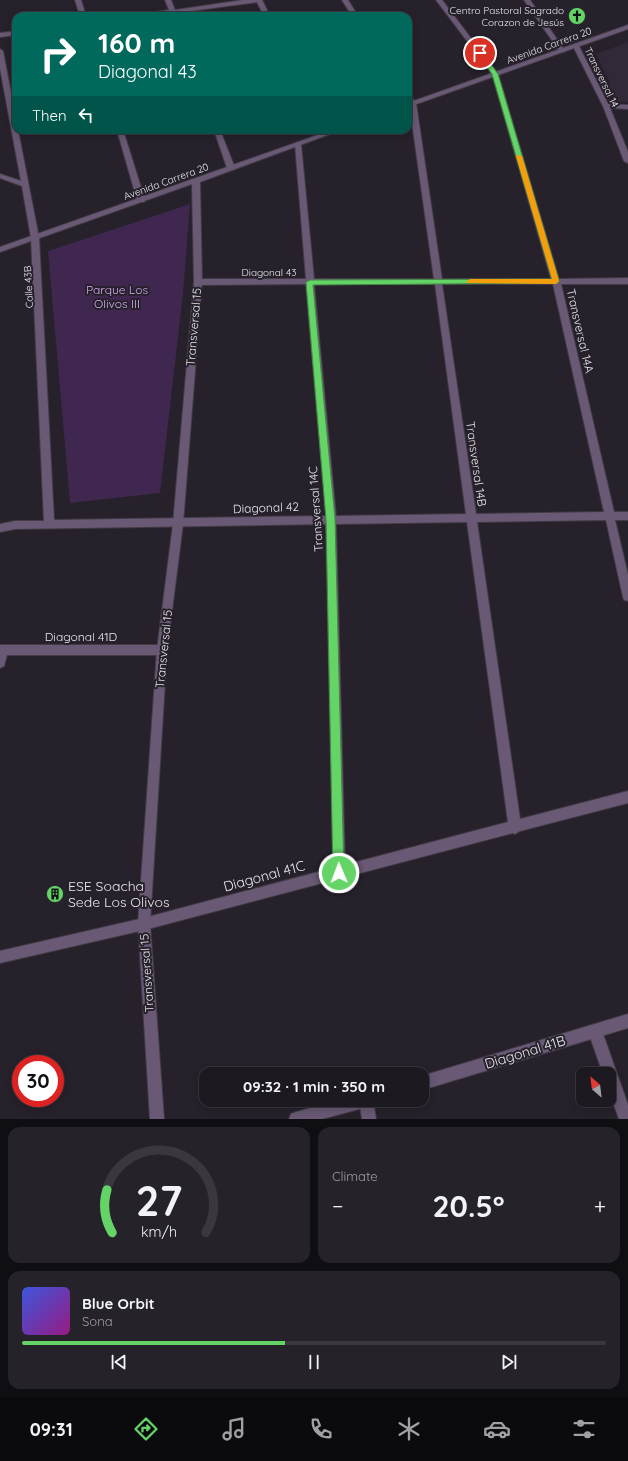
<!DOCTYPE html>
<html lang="en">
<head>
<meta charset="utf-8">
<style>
  :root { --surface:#1c1920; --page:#252229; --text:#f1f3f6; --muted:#a0a0a5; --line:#3a383e; --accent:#65d467 }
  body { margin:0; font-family:Quicksand,sans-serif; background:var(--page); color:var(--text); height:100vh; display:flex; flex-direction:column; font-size:15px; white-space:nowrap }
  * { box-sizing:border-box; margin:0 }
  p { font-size:13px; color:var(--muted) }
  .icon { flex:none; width:22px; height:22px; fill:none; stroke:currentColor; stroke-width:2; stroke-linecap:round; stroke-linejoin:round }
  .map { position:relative; height:1119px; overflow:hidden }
  .side { display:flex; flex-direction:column; gap:8px; padding:8px; background:#0f0e12; flex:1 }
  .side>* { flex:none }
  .top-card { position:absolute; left:12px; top:12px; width:400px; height:122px; border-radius:12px; box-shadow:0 2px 10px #0003,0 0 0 1px var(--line); background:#00695c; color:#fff; overflow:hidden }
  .needle { width:26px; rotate:332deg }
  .fabs { position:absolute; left:576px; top:1067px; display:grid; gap:8px }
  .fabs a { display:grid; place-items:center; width:40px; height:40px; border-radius:8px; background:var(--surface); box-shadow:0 2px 10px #0003,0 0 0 1px var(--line); font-size:20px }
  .speed { position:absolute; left:12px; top:1055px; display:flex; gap:8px; font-size:20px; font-weight:700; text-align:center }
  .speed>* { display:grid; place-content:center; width:52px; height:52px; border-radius:50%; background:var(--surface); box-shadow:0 2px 10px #0003,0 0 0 1px var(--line); line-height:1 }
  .speed .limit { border:6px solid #d22; background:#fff; color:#111 }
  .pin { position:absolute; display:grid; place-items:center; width:34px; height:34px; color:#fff; margin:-17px; border:2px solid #fff; border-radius:50%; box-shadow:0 1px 4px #0007 }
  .me { position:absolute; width:44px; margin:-22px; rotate:359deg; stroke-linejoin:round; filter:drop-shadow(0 0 3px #0008) }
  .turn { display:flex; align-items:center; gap:14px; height:84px; padding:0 20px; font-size:18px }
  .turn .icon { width:52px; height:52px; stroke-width:2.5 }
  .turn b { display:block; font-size:28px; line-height:34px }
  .then { display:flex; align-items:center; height:38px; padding:0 20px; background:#0003; gap:8px; font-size:15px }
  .big { font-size:30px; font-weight:700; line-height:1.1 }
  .side .widget { flex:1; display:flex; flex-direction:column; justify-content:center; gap:6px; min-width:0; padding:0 14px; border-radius:12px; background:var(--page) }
  .side .dial { align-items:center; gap:0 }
  .dial svg { height:104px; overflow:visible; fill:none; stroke:var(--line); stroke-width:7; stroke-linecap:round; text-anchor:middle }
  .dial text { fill:var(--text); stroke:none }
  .song { display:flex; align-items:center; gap:12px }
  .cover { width:48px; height:48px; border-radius:6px; background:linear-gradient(135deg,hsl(230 70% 55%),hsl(310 70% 35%)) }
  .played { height:4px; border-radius:2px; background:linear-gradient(90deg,var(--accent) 45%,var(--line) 45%) }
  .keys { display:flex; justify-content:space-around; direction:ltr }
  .heat { display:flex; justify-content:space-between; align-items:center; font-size:22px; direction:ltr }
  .side .tiles { flex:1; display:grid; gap:8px; grid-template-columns:1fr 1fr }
  .widget:last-child { grid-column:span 2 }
  .trip { position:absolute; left:199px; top:1067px; width:230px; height:40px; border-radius:12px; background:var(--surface); box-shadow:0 2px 10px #0003,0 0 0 1px var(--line); font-weight:700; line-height:40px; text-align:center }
  .menu { display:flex; height:64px; justify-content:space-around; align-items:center; background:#0b0a0d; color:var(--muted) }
  .menu .icon { width:28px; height:28px }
  .menu .on { color:var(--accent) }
  .menu b { font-size:18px; color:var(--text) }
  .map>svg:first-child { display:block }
  .built { fill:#312838 }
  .green { fill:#3f274f }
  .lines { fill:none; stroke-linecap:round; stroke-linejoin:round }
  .minor-casing { stroke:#413c46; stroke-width:2 }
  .tertiary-casing { stroke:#413c46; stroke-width:2 }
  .minor { fill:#695974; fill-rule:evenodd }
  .tertiary { fill:#695974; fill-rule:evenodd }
  .route { fill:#65d467; stroke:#428a43 }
  .slow { fill:#f59e0b }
  .labels { text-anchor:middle; stroke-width:4; stroke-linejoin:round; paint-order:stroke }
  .far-poi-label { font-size:10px; fill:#e8e5ec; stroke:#26212b; text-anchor:end }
  .far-street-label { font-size:10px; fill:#e8e5ec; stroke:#26212b }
  .park-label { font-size:12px; fill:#d6acf4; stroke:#26212b }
  .street-label { font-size:12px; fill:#e8e5ec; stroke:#26212b }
  .near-street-label { font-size:14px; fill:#e8e5ec; stroke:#26212b }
  .near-poi-label { font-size:14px; fill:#e8e5ec; stroke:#26212b; text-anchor:start }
</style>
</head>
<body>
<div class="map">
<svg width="628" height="1119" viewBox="0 0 628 1119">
  <rect width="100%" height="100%" fill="#26212b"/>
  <polygon class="built" points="628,42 628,102 614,102 606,84 611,84 596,54"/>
  <polygon class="green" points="190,204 183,294 160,493 70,503 48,251"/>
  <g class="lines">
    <g class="minor-casing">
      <g id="minor">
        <polygon points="75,0 81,0 86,16 80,16"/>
        <polygon points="165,0 171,0 175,10 243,0 262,0 270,16 264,16 257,2 176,13 177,16 171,16 170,14 138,16 141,14 169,10"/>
        <polygon points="342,0 348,0 358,16 352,16"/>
        <path d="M436,0H442L498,74L559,279L628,278V284H561L614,512H628V520H615L628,575V601L624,600L623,597L606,520L477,522L520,819L628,791V803L520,831L515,834L513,833L144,930L0,963V951L144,918L333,868L326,524L15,529L0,532V524L15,521H44L31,238L22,186L0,178V174L21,181L0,68V49L3,51L16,119V130H18L39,238L54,520L326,516L306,284L198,285L194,282L198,279H306L295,144L298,142L301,144L314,279H434L408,94L410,95L416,103L442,279H551L492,74ZM314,284H435L466,514L336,516ZM442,284H553L604,512L476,514ZM467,522L508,822L345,865L336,524Z"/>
        <polygon points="524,0 530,0 565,51 564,52 560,52"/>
        <polygon points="16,31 16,35 0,37 0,33"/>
        <polygon points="574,45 579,46 608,104 628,105 628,109 610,108 628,152 628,163 624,161 603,106 573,46"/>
        <polygon points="117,130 123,130 145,200 144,202 141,202 137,200"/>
        <polygon points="214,130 220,130 235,168 231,170 227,168"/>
        <polygon points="0,645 162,645 166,647 167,650 166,653 162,655 7,655 4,666 0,668"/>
        <polygon points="595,1024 600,1026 602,1031 628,1105 628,1119 619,1119 609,1091 609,1074 603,1074 588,1031 590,1026"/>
        <polygon points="359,1100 373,1100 376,1119 362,1119"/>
      </g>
    </g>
    <g class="tertiary-casing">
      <g id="tertiary">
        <polygon points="628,25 628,29 408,107 408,103"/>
        <polygon points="332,130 341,130 200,182 202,282 183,524 167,650 150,924 164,1119 150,1119 138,924 157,650 173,524 194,282 192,184 0,252 0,247"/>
        <polygon points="628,1014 628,1028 422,1090 422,1076"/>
        <polygon points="341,1100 374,1100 372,1105 367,1107 322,1119 289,1119 291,1114 296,1112"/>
      </g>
    </g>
    <use href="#minor" class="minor"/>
    <use href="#tertiary" class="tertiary"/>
  </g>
  <polygon class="route" points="478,52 482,52 498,74 559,281 558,283 313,285 335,519 344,873 343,877 339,879 335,877 333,873 326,519 306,282 310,280 552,279 492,74 477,53"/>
  <polygon class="slow" points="517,155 522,156 559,281 556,284 467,283 466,282 470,279 552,279 516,156"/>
  <defs>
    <g id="church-disc" transform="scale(0.9)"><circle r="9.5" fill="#65d467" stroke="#26212b"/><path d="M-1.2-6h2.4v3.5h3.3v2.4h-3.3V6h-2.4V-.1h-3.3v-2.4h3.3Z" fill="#111"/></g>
    <g id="building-disc" transform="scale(0.9)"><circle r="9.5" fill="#65d467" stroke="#26212b"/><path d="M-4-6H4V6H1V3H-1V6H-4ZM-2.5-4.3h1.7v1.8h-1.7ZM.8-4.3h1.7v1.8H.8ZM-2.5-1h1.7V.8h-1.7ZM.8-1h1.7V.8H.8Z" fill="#111"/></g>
  </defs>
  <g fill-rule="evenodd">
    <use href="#church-disc" x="577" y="16"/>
    <use href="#building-disc" x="55" y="894"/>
  </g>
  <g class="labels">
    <g class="far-poi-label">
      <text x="564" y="14">Centro Pastoral Sagrado<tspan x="564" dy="12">Corazon de Jesús</tspan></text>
    </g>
    <g class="far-street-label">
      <text transform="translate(549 45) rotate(-20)" y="4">Avenida Carrera 20</text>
      <text transform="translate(602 77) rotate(64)" y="4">Transversal 14</text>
      <text transform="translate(166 181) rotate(-20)" y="4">Avenida Carrera 20</text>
      <text x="269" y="276">Diagonal 43</text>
      <text transform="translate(28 287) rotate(-93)" y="4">Calle 43B</text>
    </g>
    <g class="park-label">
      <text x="117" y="294">Parque Los<tspan x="117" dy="14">Olivos III</tspan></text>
    </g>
    <g class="street-label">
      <text transform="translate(194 327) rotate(-85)" y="4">Transversal 15</text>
      <text transform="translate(580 331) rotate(77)" y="4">Transversal 14A</text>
      <text transform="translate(476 464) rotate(82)" y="4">Transversal 14B</text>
      <text transform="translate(266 508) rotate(-2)" y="4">Diagonal 42</text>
      <text transform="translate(316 509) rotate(-94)" y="4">Transversal 14C</text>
      <text x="81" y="641">Diagonal 41D</text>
      <text transform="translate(164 649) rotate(-84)" y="4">Transversal 15</text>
      <text transform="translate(147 973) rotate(-94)" y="4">Transversal 15</text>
    </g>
    <g class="near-street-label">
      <text transform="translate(264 876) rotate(-15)" y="5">Diagonal 41C</text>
      <text transform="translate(525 1052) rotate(-17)" y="5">Diagonal 41B</text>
    </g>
    <g class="near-poi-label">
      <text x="68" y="891">ESE Soacha<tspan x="68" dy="16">Sede Los Olivos</tspan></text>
    </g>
  </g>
</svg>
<div class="fabs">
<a><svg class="needle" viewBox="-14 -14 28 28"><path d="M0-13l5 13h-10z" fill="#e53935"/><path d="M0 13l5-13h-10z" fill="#a0a0a5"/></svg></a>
</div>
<div class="speed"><div class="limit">30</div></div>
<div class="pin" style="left:480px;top:53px;background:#d93025"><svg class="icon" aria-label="arrive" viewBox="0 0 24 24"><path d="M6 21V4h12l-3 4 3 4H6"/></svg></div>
<svg class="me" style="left:339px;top:873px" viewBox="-20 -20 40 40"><circle r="17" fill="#65d467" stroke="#fff" stroke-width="3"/><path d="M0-11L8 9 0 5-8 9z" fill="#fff"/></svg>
<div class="trip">09:32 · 1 min · 350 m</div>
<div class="top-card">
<div class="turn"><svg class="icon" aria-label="right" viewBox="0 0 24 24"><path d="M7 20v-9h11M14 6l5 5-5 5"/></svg><div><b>160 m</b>Diagonal 43</div></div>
<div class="then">Then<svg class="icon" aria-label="left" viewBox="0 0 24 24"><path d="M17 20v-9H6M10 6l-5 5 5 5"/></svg></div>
</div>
</div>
<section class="side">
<div class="tiles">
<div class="widget dial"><svg viewBox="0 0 100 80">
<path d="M14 69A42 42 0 1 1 86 69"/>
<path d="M14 69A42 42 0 0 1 10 36" stroke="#65d467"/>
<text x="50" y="56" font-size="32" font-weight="700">27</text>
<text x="50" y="72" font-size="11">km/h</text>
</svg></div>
<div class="widget"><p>Climate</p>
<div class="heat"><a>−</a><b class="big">20.5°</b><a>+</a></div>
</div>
<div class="widget">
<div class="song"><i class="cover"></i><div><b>Blue Orbit</b><p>Sona</p></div></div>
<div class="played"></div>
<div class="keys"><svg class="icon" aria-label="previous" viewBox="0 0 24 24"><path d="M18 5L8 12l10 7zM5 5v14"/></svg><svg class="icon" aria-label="pause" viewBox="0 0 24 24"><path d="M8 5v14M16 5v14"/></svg><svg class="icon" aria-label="next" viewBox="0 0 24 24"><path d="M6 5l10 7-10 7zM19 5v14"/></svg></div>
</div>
</div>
</section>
<nav class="menu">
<b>09:31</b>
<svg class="icon on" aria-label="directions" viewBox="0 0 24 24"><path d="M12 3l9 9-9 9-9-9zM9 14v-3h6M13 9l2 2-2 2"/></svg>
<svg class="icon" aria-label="music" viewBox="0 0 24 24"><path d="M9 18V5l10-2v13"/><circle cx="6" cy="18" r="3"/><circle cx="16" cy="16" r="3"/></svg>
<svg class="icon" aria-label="phone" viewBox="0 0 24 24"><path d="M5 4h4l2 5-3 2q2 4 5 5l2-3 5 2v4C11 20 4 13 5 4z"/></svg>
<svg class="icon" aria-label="climate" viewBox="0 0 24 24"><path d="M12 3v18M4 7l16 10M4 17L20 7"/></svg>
<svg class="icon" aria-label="car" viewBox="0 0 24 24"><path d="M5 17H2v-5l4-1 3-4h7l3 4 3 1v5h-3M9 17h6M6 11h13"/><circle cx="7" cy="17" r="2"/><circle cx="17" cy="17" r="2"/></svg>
<svg class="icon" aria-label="filters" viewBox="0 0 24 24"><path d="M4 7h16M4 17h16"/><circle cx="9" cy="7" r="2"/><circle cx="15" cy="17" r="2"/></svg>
</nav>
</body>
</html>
